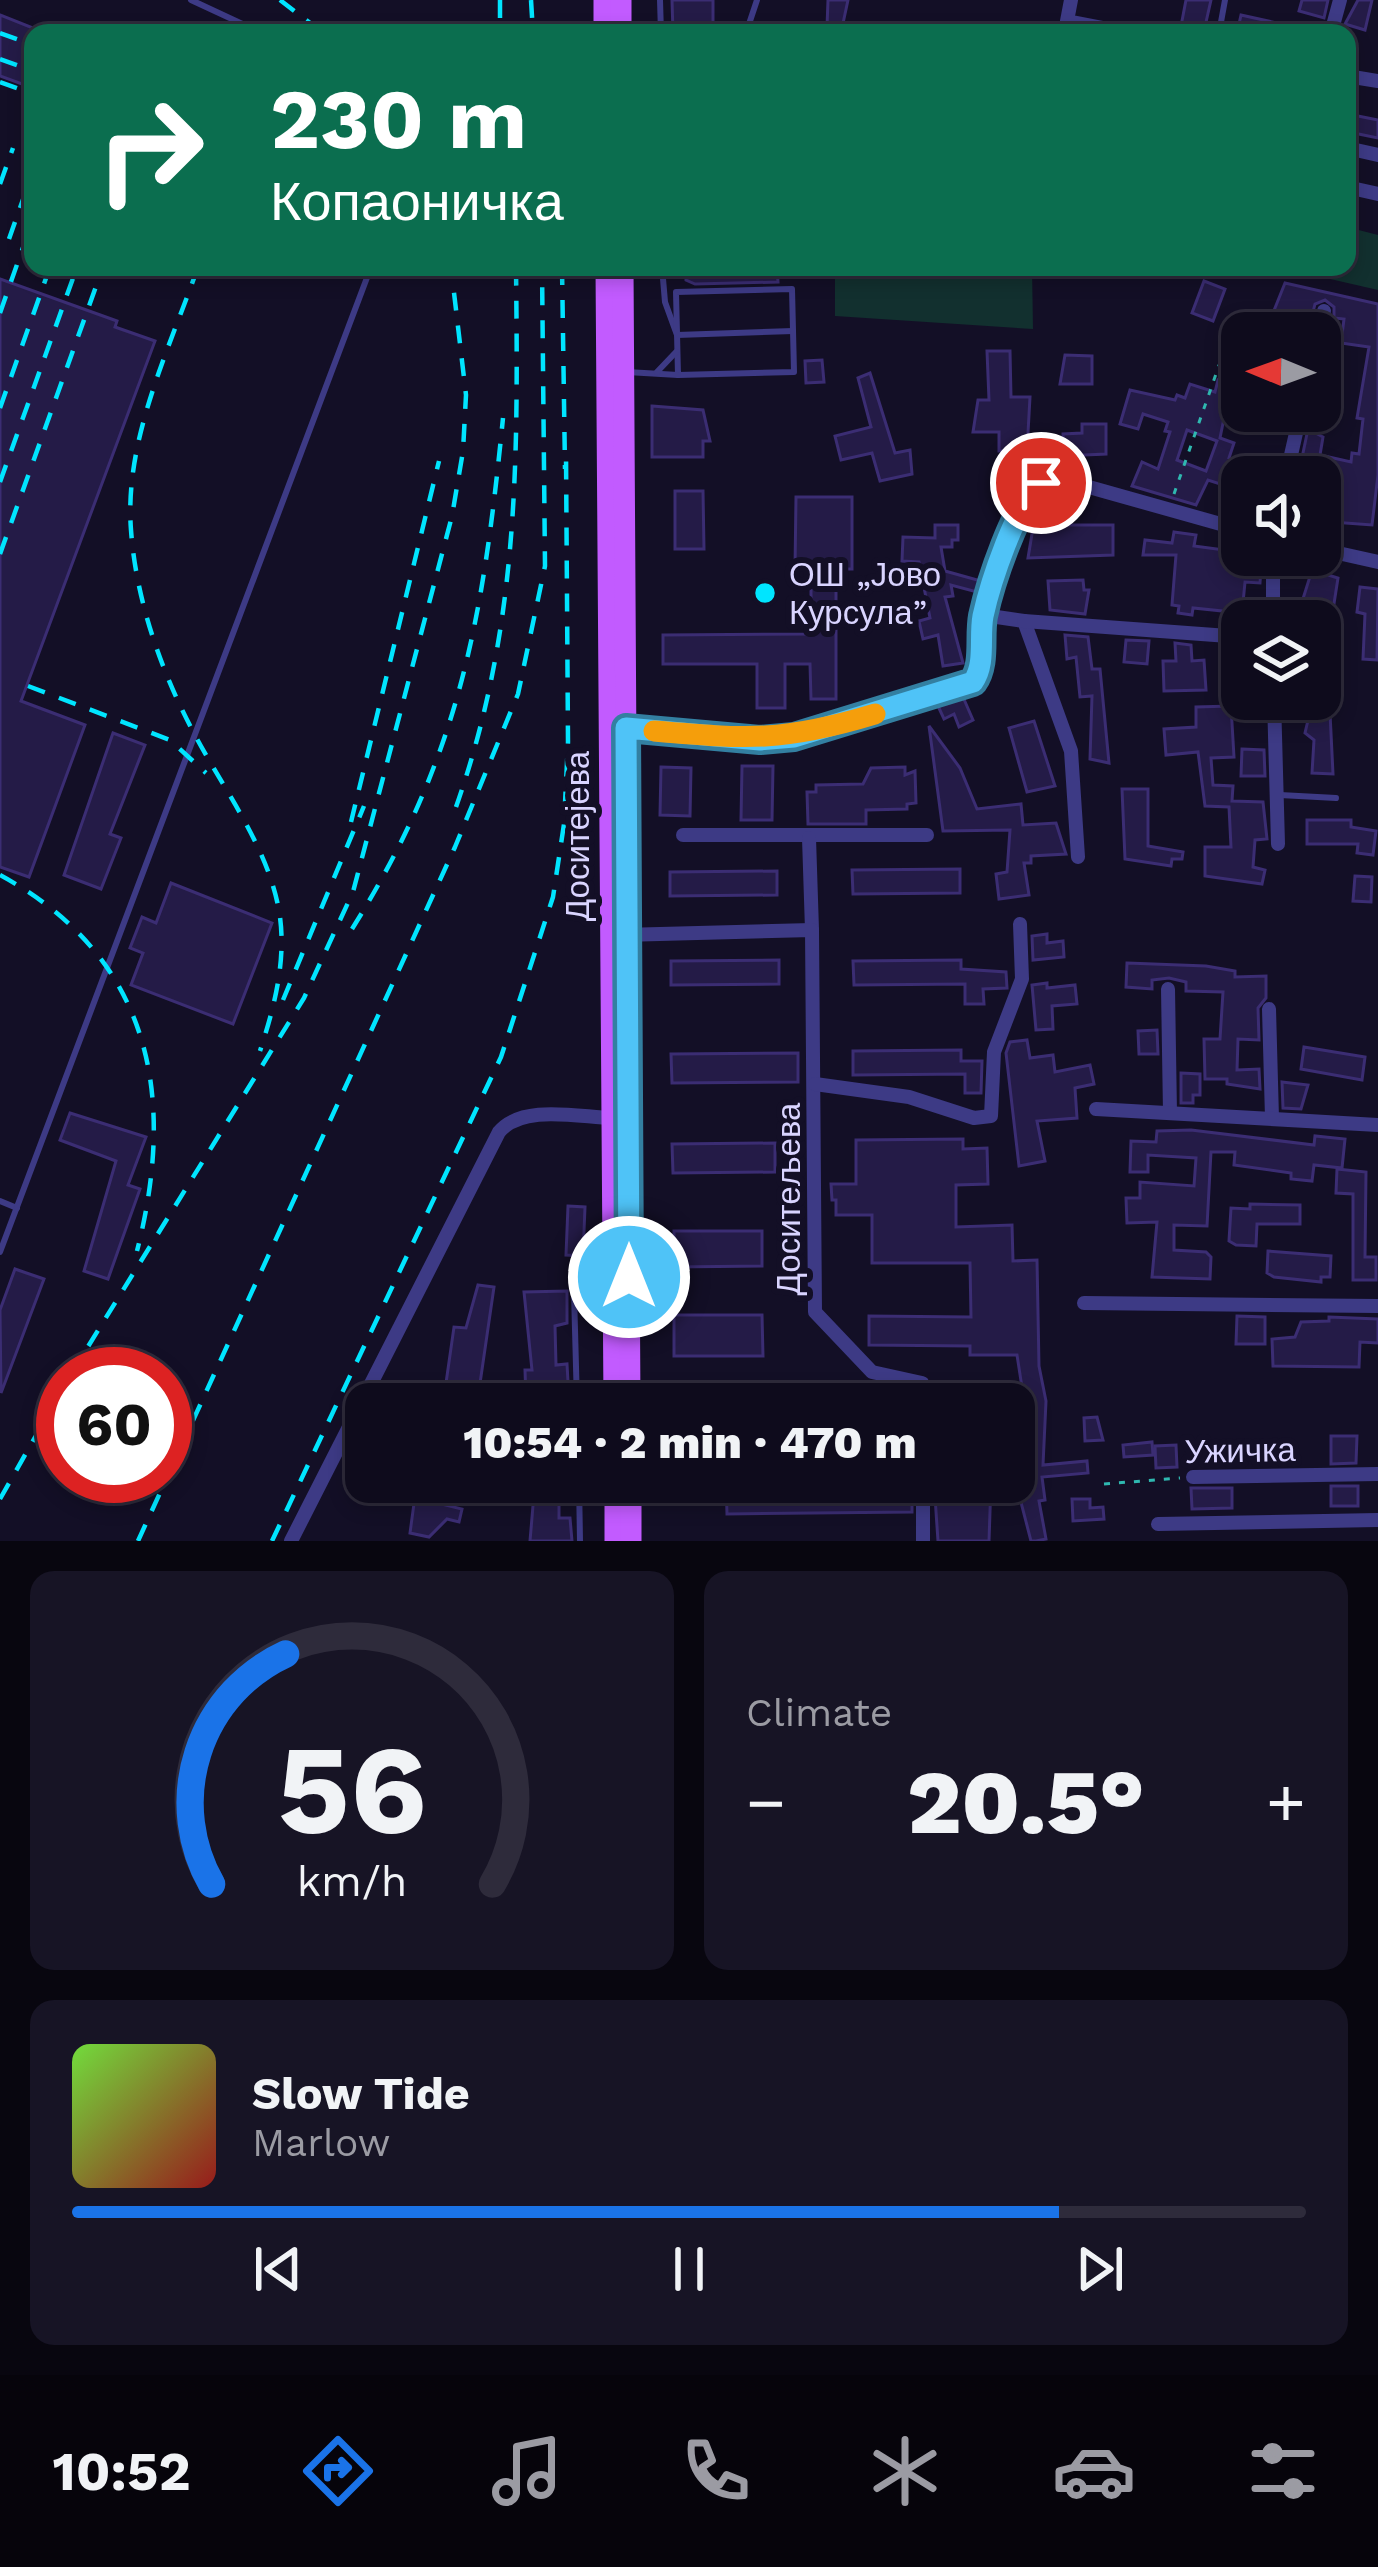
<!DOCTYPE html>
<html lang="en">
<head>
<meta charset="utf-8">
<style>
  :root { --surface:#0e0b1c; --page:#171425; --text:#f1f3f6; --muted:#9b9ba3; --line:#2e2b3b; --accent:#1a73e8 }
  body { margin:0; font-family:"Work Sans",sans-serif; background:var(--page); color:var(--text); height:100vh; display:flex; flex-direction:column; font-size:45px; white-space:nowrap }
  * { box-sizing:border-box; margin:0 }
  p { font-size:39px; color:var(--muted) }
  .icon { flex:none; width:66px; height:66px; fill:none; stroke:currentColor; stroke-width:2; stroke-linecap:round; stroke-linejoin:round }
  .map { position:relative; height:1541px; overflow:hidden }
  .details { display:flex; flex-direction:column; gap:30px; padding:30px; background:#08060f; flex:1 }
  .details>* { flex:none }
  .guide { position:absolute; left:24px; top:24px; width:1332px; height:252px; border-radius:24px; box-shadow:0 6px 18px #0003,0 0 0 3px var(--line); background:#0b6e4f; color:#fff; overflow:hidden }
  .needle { width:78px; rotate:271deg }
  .tools { position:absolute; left:1221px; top:312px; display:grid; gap:24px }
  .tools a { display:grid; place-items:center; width:120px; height:120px; border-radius:24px; background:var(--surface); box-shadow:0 6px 18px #0003,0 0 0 3px var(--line); font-size:60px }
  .speed { position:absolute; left:36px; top:1347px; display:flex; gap:24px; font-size:60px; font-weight:700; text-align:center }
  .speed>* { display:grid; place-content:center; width:156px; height:156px; border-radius:50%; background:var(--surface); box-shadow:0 6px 18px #0003,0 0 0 3px var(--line); line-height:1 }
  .speed .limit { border:18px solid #d22; background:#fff; color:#111 }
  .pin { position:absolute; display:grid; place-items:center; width:102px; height:102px; color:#fff; margin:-51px; border:6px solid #fff; border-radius:50%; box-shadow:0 3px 12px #0007 }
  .me { position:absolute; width:132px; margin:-66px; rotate:0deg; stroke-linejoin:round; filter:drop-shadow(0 0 9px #0008) }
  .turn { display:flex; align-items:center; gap:42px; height:252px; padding:0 48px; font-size:54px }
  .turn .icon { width:156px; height:156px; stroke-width:2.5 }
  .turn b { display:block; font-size:84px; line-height:102px }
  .big { font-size:90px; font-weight:800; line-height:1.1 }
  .details .tile { flex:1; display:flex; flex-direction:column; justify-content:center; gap:18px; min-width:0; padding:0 42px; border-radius:24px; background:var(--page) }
  .details .dial { align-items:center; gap:0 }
  .dial svg { height:312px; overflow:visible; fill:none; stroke:var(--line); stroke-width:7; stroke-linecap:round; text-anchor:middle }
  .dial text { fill:var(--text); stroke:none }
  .song { display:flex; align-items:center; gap:36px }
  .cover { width:144px; height:144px; border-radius:18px; background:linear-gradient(135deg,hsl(100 70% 55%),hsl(0 70% 35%)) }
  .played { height:12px; border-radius:6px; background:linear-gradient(90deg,var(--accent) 80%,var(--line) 80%) }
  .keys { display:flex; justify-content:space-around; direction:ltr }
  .heat { display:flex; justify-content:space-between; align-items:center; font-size:66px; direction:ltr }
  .details .tiles { flex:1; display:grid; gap:30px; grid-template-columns:1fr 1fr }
  .tile:last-child { grid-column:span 2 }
  .trip { position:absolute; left:345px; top:1383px; width:690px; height:120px; border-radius:24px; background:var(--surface); box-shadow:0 6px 18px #0003,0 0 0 3px var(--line); font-weight:800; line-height:120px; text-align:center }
  .tab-bar { display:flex; height:192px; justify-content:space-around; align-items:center; background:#06040b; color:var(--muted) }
  .tab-bar .icon { width:84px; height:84px }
  .tab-bar .current { color:var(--accent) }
  .tab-bar b { font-size:54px; color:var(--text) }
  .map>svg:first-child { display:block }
  .green { fill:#12302f }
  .building { fill:#241b47; stroke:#3b2d73; stroke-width:3; fill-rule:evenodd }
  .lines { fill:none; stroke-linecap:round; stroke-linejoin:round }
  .path { stroke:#2fb8b0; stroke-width:3; stroke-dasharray:6 9; stroke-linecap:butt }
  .service { stroke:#3d3a85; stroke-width:6 }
  .minor { stroke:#3d3a85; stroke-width:14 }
  .primary { stroke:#c25bff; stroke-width:21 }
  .rail { stroke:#00e5ff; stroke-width:4.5; stroke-dasharray:18 15; stroke-linecap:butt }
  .route-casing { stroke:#337fa1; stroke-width:30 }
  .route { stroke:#4fc3f7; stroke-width:21 }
  .slow { stroke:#f59e0b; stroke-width:21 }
  .poi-dot { fill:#00e5ff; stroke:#130f26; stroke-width:4.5 }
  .labels { text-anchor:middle; stroke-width:12; stroke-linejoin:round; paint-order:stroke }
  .poi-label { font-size:33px; fill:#d9d4ff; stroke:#130f26; text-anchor:start }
  .street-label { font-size:33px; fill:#d9d4ff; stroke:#130f26 }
</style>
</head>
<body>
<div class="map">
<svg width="1378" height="1541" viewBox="0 0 1378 1541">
  <rect width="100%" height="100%" fill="#130f26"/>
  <g class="green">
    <polygon points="1347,227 1378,235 1378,290 1278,267 1347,267"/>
    <polygon points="835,267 1032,267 1033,329 835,316"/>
  </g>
  <g class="building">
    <polygon points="672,0 713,0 713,33 673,33"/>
    <polygon points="828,0 848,0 842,28 827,27"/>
    <polygon points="1186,0 1211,0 1204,31 1181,26"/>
    <polygon points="1302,0 1328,0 1324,18 1299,11"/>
    <polygon points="1358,0 1372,0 1365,30 1345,24"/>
    <polygon points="0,15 33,28 33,88 0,76"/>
    <polygon points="1241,15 1295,27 1295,33 1237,33"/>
    <polygon points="1353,115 1378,120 1378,138 1349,132"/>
    <polygon points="686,267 777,267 778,282 695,284 686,280"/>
    <polygon points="0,279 117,321 115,327 155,341 21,701 85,725 29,877 0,867"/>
    <polygon points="1204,281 1225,289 1213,321 1192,313"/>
    <polygon points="1285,283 1378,304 1378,475 1372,525 1332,522 1320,515 1322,477 1298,477 1308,429 1323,437 1320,455 1351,462 1352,453 1359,454 1363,419 1357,418 1369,347 1341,343 1344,319 1334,318 1334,307 1325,300 1315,304 1308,332 1294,327 1292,333 1265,333"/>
    <polygon points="987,351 1010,351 1011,397 1030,397 1027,451 999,451 999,432 973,432 978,400 989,400"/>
    <polygon points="1065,355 1092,356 1092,384 1060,384"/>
    <polygon points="822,360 824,382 806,383 805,361"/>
    <polygon points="870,373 895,453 910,450 912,474 880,481 872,453 841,460 835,436 871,427 858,378"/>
    <path d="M1218,380L1231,384L1220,438L1234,443L1229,458L1275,477H1242V491L1208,480L1196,505L1132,486L1142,462L1158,469L1170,432L1165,431L1168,422L1143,414L1138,429L1120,424L1130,390L1175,400L1177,395L1185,398L1190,384L1215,392ZM1187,430L1217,441L1206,471L1177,460Z"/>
    <polygon points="1320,386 1334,389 1325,427 1320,426"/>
    <polygon points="652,406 703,410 710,441 703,441 703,457 652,457"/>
    <polygon points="1082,424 1106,424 1106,454 1063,456 1063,434 1082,433"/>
    <polygon points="675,491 703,491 704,549 675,549"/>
    <polygon points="796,497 852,497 852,569 836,569 836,699 811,699 810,664 785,664 785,708 757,708 757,664 663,664 663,635 811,634 811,569 795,569"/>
    <polygon points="1062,509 1062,525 1113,525 1113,555 1028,558 1036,510"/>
    <polygon points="935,525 958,525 958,540 952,540 952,547 941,547 945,571 981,581 977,592 951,585 953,596 945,597 963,663 943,666 938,635 923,639 919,621 930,618 919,562 902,561 903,537 935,538"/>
    <polygon points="1174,532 1196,535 1194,546 1262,555 1260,583 1245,582 1242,613 1193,608 1192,615 1178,613 1179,606 1172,605 1176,555 1143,555 1145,540 1172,543"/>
    <polygon points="1312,570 1338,578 1333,610 1327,621 1296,621"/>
    <polygon points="1083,580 1084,590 1089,590 1085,614 1050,610 1048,581"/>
    <polygon points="1360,587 1378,589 1377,660 1363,659 1365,614 1357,612"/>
    <polygon points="1065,635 1088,637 1092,669 1100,669 1109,763 1090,759 1092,696 1080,697 1076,657 1067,659"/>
    <polygon points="1126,640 1149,641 1147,664 1124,662"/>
    <polygon points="1175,643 1191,645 1192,661 1204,660 1206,690 1164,691 1163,661 1176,661"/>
    <polygon points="1320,661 1340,664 1335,692 1320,689"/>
    <polygon points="963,697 973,720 959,727 954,714 944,719 938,706"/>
    <polygon points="1231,706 1234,757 1211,758 1213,785 1233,786 1232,801 1263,802 1267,839 1255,840 1253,867 1265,870 1262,884 1205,876 1205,847 1231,847 1229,807 1205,806 1198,752 1166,755 1164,729 1196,727 1196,707"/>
    <polygon points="1310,712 1330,713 1333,774 1312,773 1314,740 1305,733"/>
    <polygon points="1034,721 1055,786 1027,792 1009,728"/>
    <polygon points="929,726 960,768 977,809 1021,804 1023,825 1056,823 1066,854 1031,856 1031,863 1024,863 1029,895 999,899 996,874 1007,872 1010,830 943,831"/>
    <polygon points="113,733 145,745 110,834 121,838 101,889 64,875"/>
    <polygon points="1242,749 1264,750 1265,776 1241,776"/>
    <polygon points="742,766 773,766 772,820 741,820"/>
    <polygon points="661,767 691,768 690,816 660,815"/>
    <polygon points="905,767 905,775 915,771 916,803 907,804 907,809 866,810 866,824 808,824 807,792 816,792 816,785 863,784 871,768"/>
    <polygon points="1122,789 1148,789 1148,846 1183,852 1182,859 1172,859 1171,866 1125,859"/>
    <polygon points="1307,820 1351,820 1351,827 1376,831 1373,855 1357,853 1358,844 1307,844"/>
    <polygon points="960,869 960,893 853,894 852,870"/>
    <polygon points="777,871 777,895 670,896 670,872"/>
    <polygon points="1355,876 1372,877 1371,902 1353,901"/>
    <polygon points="171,883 272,923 233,1024 131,985 143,953 130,948 142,917 156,923"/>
    <polygon points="1047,934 1047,943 1063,941 1064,957 1033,960 1032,936"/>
    <polygon points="779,960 779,984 671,985 671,961"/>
    <polygon points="961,960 961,969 1006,972 1007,988 983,989 984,1004 965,1004 965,984 854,985 853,961"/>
    <polygon points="1127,963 1206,966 1235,971 1235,977 1266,976 1266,998 1258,1008 1259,1040 1238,1039 1237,1070 1259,1069 1260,1089 1227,1084 1227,1079 1205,1079 1204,1039 1220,1039 1223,992 1186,991 1186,982 1169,978 1152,980 1152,989 1126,987"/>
    <polygon points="1047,983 1047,988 1075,985 1077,1004 1052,1006 1053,1029 1036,1030 1032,985"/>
    <polygon points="1157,1030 1158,1054 1139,1054 1138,1031"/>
    <polygon points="1027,1040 1030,1058 1053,1055 1055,1072 1090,1065 1094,1084 1075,1088 1077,1118 1037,1121 1045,1161 1019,1166 1006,1053 1010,1042"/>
    <polygon points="1304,1047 1365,1057 1362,1080 1301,1069"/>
    <polygon points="961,1050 961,1061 982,1061 981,1093 965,1093 965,1074 853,1075 853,1051"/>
    <polygon points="798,1053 798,1082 672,1083 671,1054"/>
    <polygon points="1181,1073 1200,1074 1200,1095 1193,1095 1193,1103 1181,1103"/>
    <polygon points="1282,1082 1308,1085 1301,1109 1283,1108"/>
    <polygon points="70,1113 146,1137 128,1185 140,1189 108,1279 84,1271 116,1161 60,1140"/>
    <polygon points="1191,1130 1314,1145 1315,1136 1345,1139 1342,1168 1314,1165 1312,1181 1291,1179 1291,1173 1234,1165 1235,1152 1211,1152 1207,1226 1174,1225 1174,1250 1206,1252 1211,1257 1210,1279 1152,1277 1157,1222 1127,1223 1126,1198 1140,1198 1140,1182 1194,1186 1196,1158 1148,1155 1148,1172 1130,1172 1131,1141 1156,1142 1157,1131"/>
    <polygon points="963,1139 963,1149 987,1148 988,1184 956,1185 956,1227 1012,1225 1013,1261 1037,1260 1039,1366 1046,1401 1043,1465 1087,1461 1088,1473 1042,1477 1045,1500 1039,1501 1046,1539 1036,1541 1031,1541 1015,1479 1014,1467 1022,1466 1014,1406 1025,1407 1017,1355 970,1355 970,1346 869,1345 869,1316 971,1317 970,1263 872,1263 872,1215 836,1215 836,1200 832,1200 831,1184 856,1184 856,1140"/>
    <polygon points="775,1143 775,1172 673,1173 672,1144"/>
    <polygon points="1337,1169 1366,1172 1365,1257 1376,1257 1376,1280 1353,1280 1353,1194 1336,1193"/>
    <polygon points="1250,1204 1300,1205 1300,1224 1257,1224 1256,1246 1236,1245 1229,1241 1231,1208 1250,1209"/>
    <polygon points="568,1206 585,1207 583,1256 566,1255"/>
    <polygon points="674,1231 762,1231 762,1266 674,1267"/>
    <polygon points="1268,1251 1331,1256 1330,1277 1321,1277 1321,1282 1274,1277 1267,1273"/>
    <polygon points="15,1269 44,1279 1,1393 0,1310"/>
    <polygon points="478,1285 494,1287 477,1404 443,1404 454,1327 466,1328"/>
    <polygon points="567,1291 567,1323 555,1326 556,1365 567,1364 569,1400 532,1404 526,1400 525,1370 532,1370 524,1292"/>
    <polygon points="674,1315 762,1315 763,1356 674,1356"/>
    <polygon points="1237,1316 1265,1317 1265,1344 1236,1344"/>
    <polygon points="1329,1317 1378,1319 1378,1343 1360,1342 1359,1367 1273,1366 1272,1339 1295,1337 1301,1322 1329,1321"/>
    <polygon points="934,1387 985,1387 984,1404 934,1404"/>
    <polygon points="1097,1417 1103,1440 1085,1441 1084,1418"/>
    <polygon points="1331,1436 1357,1436 1356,1463 1331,1464"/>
    <polygon points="1152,1442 1153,1455 1124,1457 1123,1445"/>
    <polygon points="1176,1445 1177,1467 1156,1468 1155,1446"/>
    <rect x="1211" y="1445" width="19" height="20"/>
    <polygon points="424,1482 445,1485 441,1504 462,1509 459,1522 447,1519 429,1537 410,1533 415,1496 420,1498"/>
    <polygon points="535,1482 559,1482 559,1518 570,1518 572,1541 530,1541"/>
    <polygon points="726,1482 912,1482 912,1512 727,1514"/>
    <polygon points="934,1482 991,1482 989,1541 938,1541"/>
    <rect x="1331" y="1486" width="27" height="20"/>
    <polygon points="1191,1488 1232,1488 1232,1508 1192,1509"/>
    <polygon points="1072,1499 1090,1499 1090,1508 1103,1507 1104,1519 1073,1521"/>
  </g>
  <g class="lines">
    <g class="path">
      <polyline points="1174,494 1223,354"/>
      <polyline points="1104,1484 1180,1478"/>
    </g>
    <g class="service">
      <polyline points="191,0 262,33"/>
      <polyline points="660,0 661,33"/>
      <polyline points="746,33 757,0"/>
      <polyline points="1219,33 1225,0"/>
      <polyline points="662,267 665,302 677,335 793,331"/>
      <polygon points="792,289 794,372 678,375 676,292"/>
      <polyline points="627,372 678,375"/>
      <polyline points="657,372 676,352"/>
      <polyline points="1280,795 1336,798"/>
      <polyline points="0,1201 17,1208"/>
      <polyline points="0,1252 371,267"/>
      <polyline points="574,1292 577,1404"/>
      <polyline points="579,1482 580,1541"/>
    </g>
    <g class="minor">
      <polyline points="1071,0 1067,21 1129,33"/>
      <polyline points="1331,33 1340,0"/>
      <polyline points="1347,76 1378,81"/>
      <polyline points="1347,148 1378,155"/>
      <polyline points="1347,187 1378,194"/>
      <polyline points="1319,333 1324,311"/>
      <polyline points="1286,477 1301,411"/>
      <polyline points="1320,549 1378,562"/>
      <polyline points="1273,555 1273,621"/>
      <polyline points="983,615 1024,621 1071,751 1078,857"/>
      <polyline points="1024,621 1242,637"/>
      <polyline points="1274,699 1278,844"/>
      <path d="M619,728L760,740L794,737L973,682C986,665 980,638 983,617C988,589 1016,503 1037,486C1046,479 1053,479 1064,480L1242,530"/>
      <polyline points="683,835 927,835"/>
      <polyline points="809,838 812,930"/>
      <polyline points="622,935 812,930 815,1312 872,1372 922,1383 922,1404"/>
      <polyline points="1168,989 1170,1113"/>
      <polyline points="1269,1009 1272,1118"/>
      <polyline points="815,1084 909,1097 974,1118 991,1116 994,1052 1022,979 1020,924"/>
      <polyline points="1096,1109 1378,1125"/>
      <polyline points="1084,1303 1378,1306"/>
      <polyline points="1193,1477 1378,1474"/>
      <polyline points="923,1482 923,1541"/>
      <polyline points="1158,1524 1378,1520"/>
      <path d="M291,1541L499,1132C522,1104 578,1117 612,1118"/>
    </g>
    <g class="primary">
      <polyline points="604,0 604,33"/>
      <polyline points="621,0 621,33"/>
      <polyline points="606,267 614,1404"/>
      <polyline points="623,267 630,1404"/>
      <polyline points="615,1482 615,1541"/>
      <polyline points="631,1482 631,1541"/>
    </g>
    <g class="rail">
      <polyline points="280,0 323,33"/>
      <polyline points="500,0 500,33"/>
      <polyline points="531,0 533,33"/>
      <polyline points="0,33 33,45"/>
      <polyline points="0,59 33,71"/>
      <polyline points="0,82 33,94"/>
      <polyline points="0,184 13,148"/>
      <polyline points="9,239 33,171"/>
      <path d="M198,267C169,350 124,440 131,530C136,601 162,674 196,737C226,793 271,852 280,917C286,963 274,1008 260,1051"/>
      <polyline points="562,267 565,469"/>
      <polyline points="0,313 33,219"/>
      <polyline points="0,408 50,267"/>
      <polyline points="0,482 77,267"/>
      <polyline points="0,554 103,267"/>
      <polyline points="28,686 170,740 206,773"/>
      <path d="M456,807C520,625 518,457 516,267"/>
      <polyline points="351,822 439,461"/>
      <path d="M0,875C151,957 177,1095 137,1251"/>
      <path d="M352,929C461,755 483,618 503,418"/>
      <polyline points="283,1000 364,806"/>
      <polyline points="71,1374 304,998 353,892 452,516 463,451 466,395 451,267"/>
      <polyline points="0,1499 63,1388"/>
      <polyline points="138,1541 455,847 518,694 545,566 542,267"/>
      <polyline points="272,1541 501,1057 553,897 564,824 568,742 566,454"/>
    </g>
  </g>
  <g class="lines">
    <g class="route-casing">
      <path id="route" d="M629,1277L626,728L760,740L794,737L973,682C986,664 979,637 983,616C990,584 1016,503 1041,483"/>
    </g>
    <use href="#route" class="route"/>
    <path class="slow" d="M654,731C748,739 783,742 875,714"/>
  </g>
  <circle class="poi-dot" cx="765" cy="593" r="12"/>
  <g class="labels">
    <g class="poi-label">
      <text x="789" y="586">ОШ „Јово<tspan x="789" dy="38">Курсула”</tspan></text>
    </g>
    <g class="street-label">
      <text transform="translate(577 836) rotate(-90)" y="12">Доситејева</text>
      <text transform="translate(788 1199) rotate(-90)" y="12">Доситељева</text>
      <text transform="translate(1240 1450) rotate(-1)" y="12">Ужичка</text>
    </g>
  </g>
</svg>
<div class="tools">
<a><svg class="needle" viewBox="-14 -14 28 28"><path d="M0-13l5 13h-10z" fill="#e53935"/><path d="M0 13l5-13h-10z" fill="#9b9ba3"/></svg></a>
<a><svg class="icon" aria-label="sound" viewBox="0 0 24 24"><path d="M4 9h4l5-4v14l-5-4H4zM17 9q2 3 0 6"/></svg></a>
<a><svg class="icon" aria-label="layers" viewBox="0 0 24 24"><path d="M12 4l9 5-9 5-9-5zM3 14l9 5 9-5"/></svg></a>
</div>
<div class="speed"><div class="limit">60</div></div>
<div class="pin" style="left:1041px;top:483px;background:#d93025"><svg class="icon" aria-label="arrive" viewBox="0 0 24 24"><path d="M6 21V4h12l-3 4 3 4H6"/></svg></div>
<svg class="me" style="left:629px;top:1277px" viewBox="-20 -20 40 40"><circle r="17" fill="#4fc3f7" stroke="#fff" stroke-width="3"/><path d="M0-11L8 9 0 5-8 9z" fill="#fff"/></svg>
<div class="trip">10:54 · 2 min · 470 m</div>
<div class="guide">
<div class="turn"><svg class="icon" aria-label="right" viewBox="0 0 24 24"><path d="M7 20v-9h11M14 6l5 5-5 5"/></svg><div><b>230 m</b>Копаоничка</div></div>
</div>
</div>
<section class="details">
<div class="tiles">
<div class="tile dial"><svg viewBox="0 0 100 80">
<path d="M14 69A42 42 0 1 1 86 69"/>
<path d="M14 69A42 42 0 0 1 33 10" stroke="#1a73e8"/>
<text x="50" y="56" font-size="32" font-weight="700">56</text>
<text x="50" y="72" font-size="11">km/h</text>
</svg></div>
<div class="tile"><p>Climate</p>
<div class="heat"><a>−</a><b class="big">20.5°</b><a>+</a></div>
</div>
<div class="tile">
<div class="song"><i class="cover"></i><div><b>Slow Tide</b><p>Marlow</p></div></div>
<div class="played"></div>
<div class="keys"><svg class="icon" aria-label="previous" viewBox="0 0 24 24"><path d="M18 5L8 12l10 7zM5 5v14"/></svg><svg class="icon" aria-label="pause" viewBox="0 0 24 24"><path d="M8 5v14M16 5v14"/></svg><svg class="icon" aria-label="next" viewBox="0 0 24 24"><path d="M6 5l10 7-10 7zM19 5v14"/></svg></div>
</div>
</div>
</section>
<nav class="tab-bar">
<b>10:52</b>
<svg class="icon current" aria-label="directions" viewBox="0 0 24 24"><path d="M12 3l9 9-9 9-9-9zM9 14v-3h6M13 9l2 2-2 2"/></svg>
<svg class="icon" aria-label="music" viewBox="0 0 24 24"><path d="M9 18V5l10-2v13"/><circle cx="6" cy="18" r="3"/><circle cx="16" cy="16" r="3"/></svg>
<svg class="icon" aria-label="phone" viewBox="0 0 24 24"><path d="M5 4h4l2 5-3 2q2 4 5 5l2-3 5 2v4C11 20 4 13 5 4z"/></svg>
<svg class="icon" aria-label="climate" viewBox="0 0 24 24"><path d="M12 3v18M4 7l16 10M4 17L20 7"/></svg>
<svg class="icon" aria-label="car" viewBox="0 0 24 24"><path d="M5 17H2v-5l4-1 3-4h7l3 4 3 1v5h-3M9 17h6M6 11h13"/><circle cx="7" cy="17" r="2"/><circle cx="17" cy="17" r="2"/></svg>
<svg class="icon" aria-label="filters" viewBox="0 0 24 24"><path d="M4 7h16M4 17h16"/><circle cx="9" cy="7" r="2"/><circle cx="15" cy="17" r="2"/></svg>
</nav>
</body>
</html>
